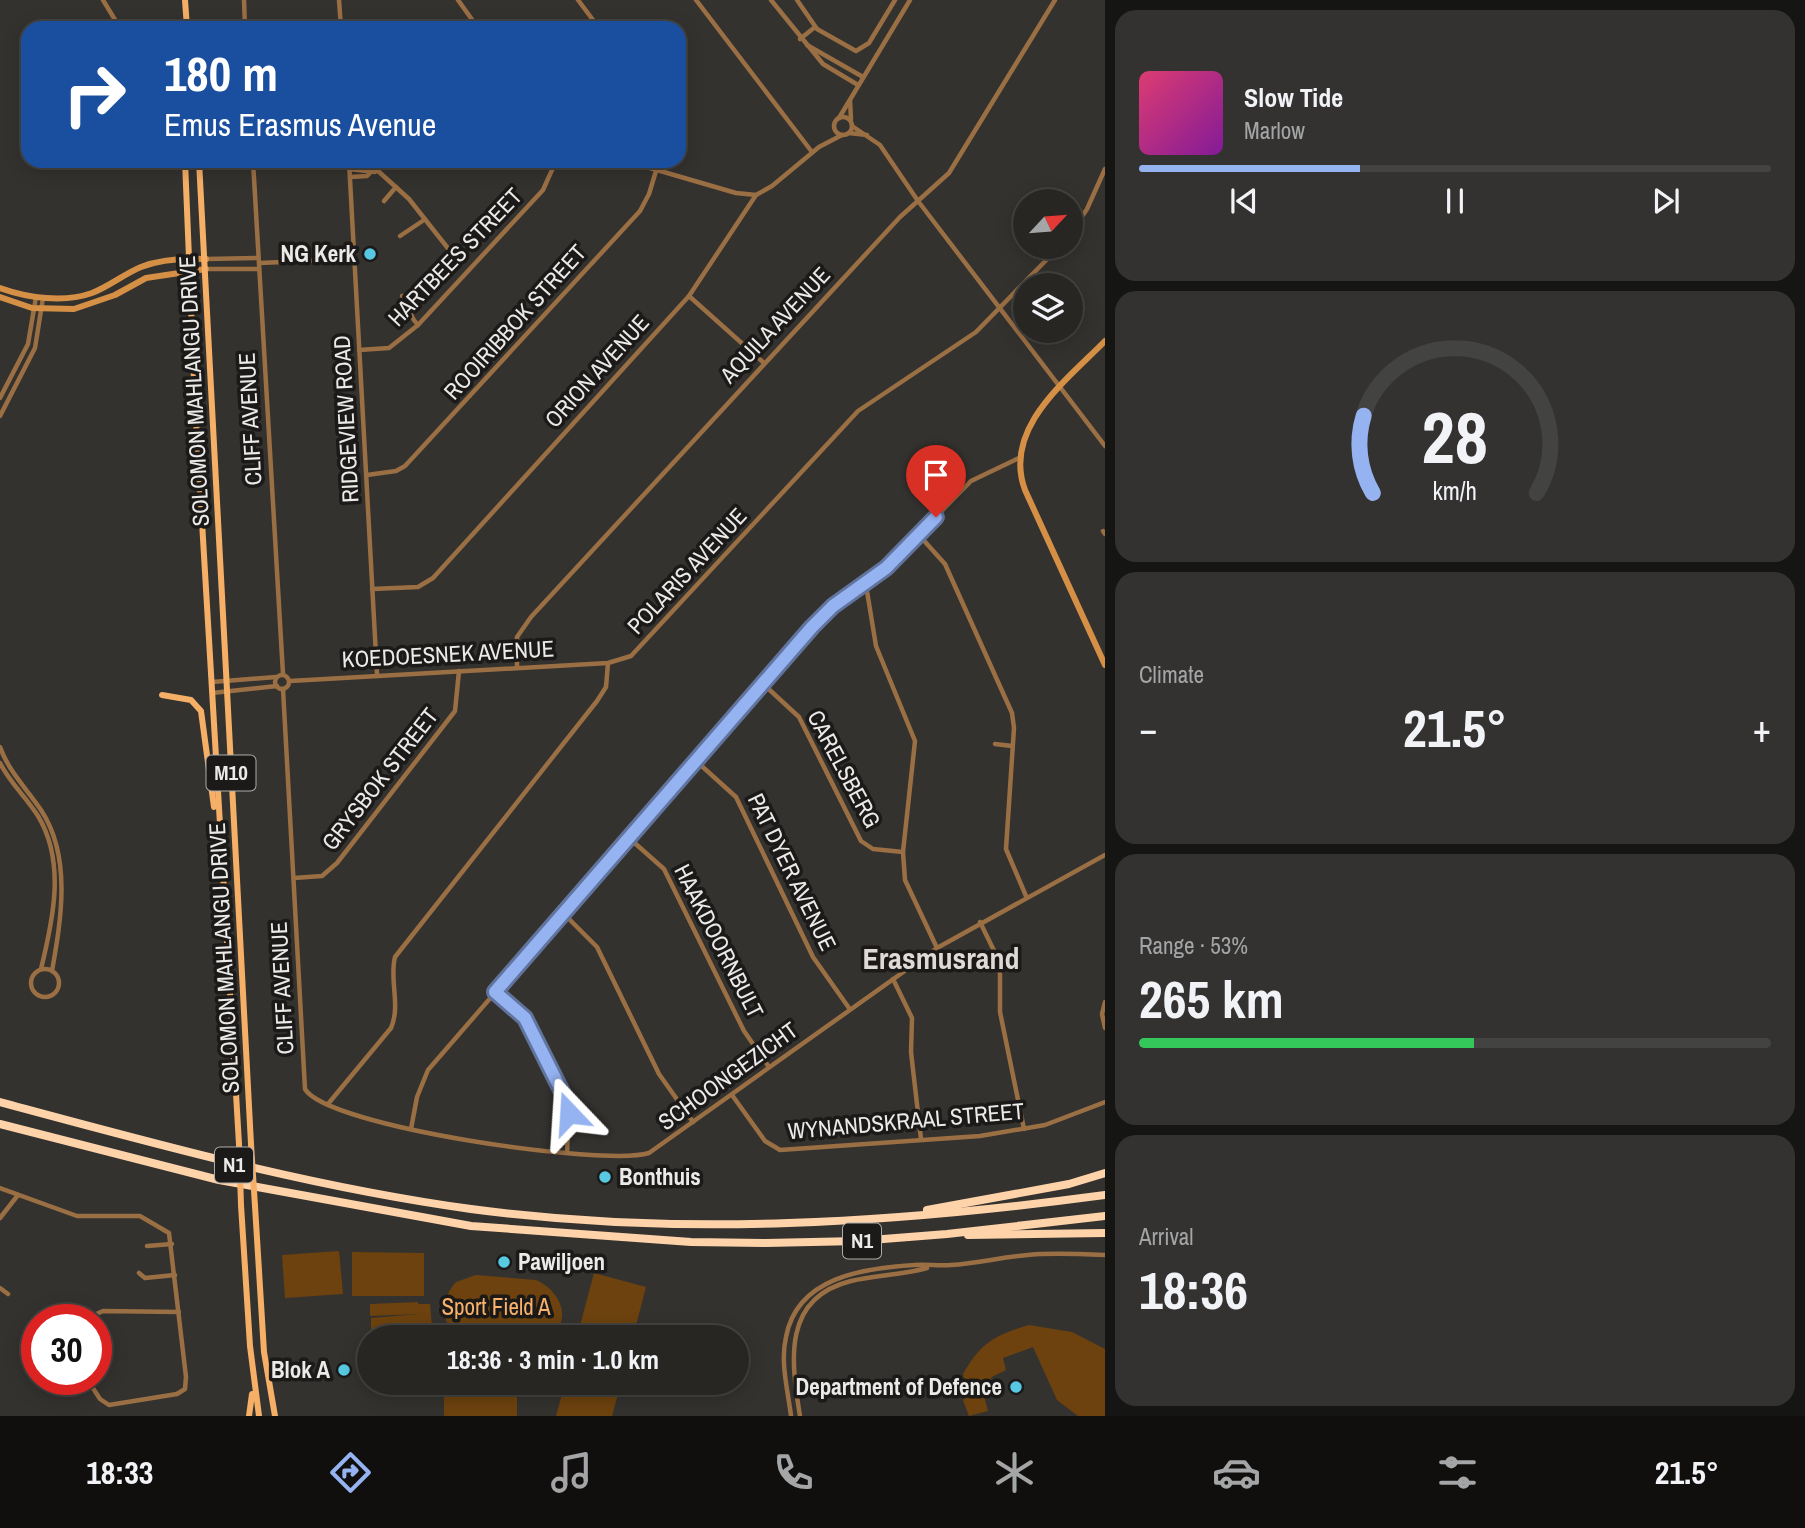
<!DOCTYPE html>
<html lang="en">
<head>
<meta charset="utf-8">
<style>
  :root { --surface:#272623; --page:#333230; --text:#f1f3f6; --muted:#a4a5a6; --line:#434341; --accent:#95b2f1 }
  body { margin:0; font-family:"Archivo Narrow",sans-serif; background:var(--page); color:var(--text); height:100vh; display:flex; flex-direction:column; font-size:26px; white-space:nowrap }
  * { box-sizing:border-box; margin:0 }
  p { font-size:23px; color:var(--muted) }
  .icon { flex:none; width:38px; height:38px; fill:none; stroke:currentColor; stroke-width:2; stroke-linecap:round; stroke-linejoin:round }
  .map { position:relative; flex:1; overflow:hidden }
  .panel { display:flex; flex-direction:column; gap:10px; padding:10px; background:#151513; width:700px }
  .panel>* { flex:none }
  .banner { position:absolute; left:21px; top:21px; width:665px; height:147px; border-radius:21px; box-shadow:0 4px 18px #0003,0 0 0 2px var(--line); background:#1a4fa0; color:#fff; overflow:hidden }
  .needle { width:46px; rotate:64deg }
  .buttons { position:absolute; left:1013px; top:189px; display:grid; gap:14px }
  .buttons a { display:grid; place-items:center; width:70px; height:70px; border-radius:50%; background:var(--surface); box-shadow:0 4px 18px #0003,0 0 0 2px var(--line); font-size:35px }
  .speed { position:absolute; left:21px; top:1304px; display:flex; gap:14px; font-size:35px; font-weight:700; text-align:center }
  .speed>* { display:grid; place-content:center; width:91px; height:91px; border-radius:50%; background:var(--surface); box-shadow:0 4px 18px #0003,0 0 0 2px var(--line); line-height:1 }
  .speed .limit { border:10px solid #d22; background:#fff; color:#111 }
  .pin { position:absolute; display:grid; place-items:center; width:60px; height:60px; color:#fff; margin:-72px -30px; border-radius:50% 50% 50% 0; rotate:-45deg; box-shadow:0 0 7px #0007 }
  .pin .icon { rotate:45deg }
  .me { position:absolute; width:77px; margin:-38px; rotate:340deg; stroke-linejoin:round; filter:drop-shadow(0 0 5px #0008) }
  .turn { display:flex; align-items:center; gap:24px; height:147px; padding:0 28px; font-size:32px }
  .turn .icon { width:91px; height:91px; stroke-width:2.5 }
  .turn b { display:block; font-size:49px; line-height:60px }
  .big { font-size:52px; font-weight:800; line-height:1.1 }
  .panel .card { flex:1; display:flex; flex-direction:column; justify-content:center; gap:10px; min-width:0; padding:0 24px; border-radius:21px; background:var(--page) }
  .panel .dial { align-items:center; gap:0 }
  .dial svg { height:182px; overflow:visible; fill:none; stroke:var(--line); stroke-width:7; stroke-linecap:round; text-anchor:middle }
  .dial text { fill:var(--text); stroke:none }
  .song { display:flex; align-items:center; gap:21px }
  .cover { width:84px; height:84px; border-radius:10px; background:linear-gradient(135deg,hsl(340 70% 55%),hsl(290 70% 35%)) }
  .played { height:7px; border-radius:4px; background:linear-gradient(90deg,var(--accent) 35%,var(--line) 35%) }
  .keys { display:flex; justify-content:space-around; direction:ltr }
  .heat { display:flex; justify-content:space-between; align-items:center; font-size:38px; direction:ltr }
  .charge { height:10px; border-radius:5px; background:linear-gradient(90deg,#34c759 53%,var(--line) 0) }
  .trip { position:absolute; left:357px; top:1325px; width:392px; height:70px; border-radius:35px; background:var(--surface); box-shadow:0 4px 18px #0003,0 0 0 2px var(--line); font-weight:800; line-height:70px; text-align:center }
  .tab-bar { display:flex; height:112px; justify-content:space-around; align-items:center; background:#100f0e; color:var(--muted) }
  .tab-bar .icon { width:49px; height:49px }
  .tab-bar .active { color:var(--accent) }
  .tab-bar b { font-size:32px; color:var(--text) }
  main { display:flex; flex:1; min-height:0 }
  .map>svg:first-child { display:block }
  .green { fill:#6d420e }
  .lines { fill:none; stroke-linecap:round; stroke-linejoin:round }
  .minor { stroke:#9b6f44; stroke-width:4.5 }
  .secondary { stroke:#d59046; stroke-width:6 }
  .primary { stroke:#f6af66; stroke-width:6 }
  .motorway { stroke:#fed3aa; stroke-width:8 }
  .primary-bridge { stroke:#f6af66; stroke-width:6 }
  .route-casing { stroke:#61749d; stroke-width:18 }
  .route { stroke:#95b2f1; stroke-width:12 }
  .poi-dot { fill:#57c9e2; stroke:#1b1a19; stroke-width:2.5 }
  .labels { text-anchor:middle; stroke-width:7; stroke-linejoin:round; paint-order:stroke }
  .shield { fill:#1b1a19; stroke:#adacaa; stroke-width:2 }
  .shield-label { font-size:21px; font-weight:bold; fill:#ebeae8 }
  .poi-label { font-size:23px; font-weight:bold; fill:#ebeae8; stroke:#1b1a19; text-anchor:end }
  .street-label { font-size:23px; fill:#ebeae8; stroke:#1b1a19 }
  .park-label { font-size:23px; fill:#f9b26b; stroke:#1b1a19 }
  .district-label { font-size:30px; font-weight:bold; fill:#dddad7; stroke:#1b1a19 }
</style>
</head>
<body>
<main>
<div class="map">
<svg width="1105" height="1416" viewBox="0 0 1105 1416">
  <rect width="100%" height="100%" fill="#34322f"/>
  <g class="green">
    <polygon points="339,1251 343,1294 285,1298 282,1255"/>
    <polygon points="352,1252 424,1253 424,1296 352,1296"/>
    <polygon points="594,1273 646,1287 633,1337 577,1337"/>
    <path d="M476,1275L536,1280C559,1290 573,1318 551,1337L455,1335C440,1318 441,1299 456,1282Z"/>
    <polygon points="418,1302 418,1304 430,1304 432,1327 371,1330 371,1318 419,1314 370,1316 370,1304"/>
    <path d="M1029,1325L1072,1332L1105,1349V1416H1078L1057,1400L1033,1347L1003,1358L1006,1370L992,1377L983,1392L988,1411L969,1416L963,1400L967,1391L963,1374C981,1342 995,1335 1029,1325Z"/>
    <rect x="444" y="1383" width="73" height="33"/>
    <polygon points="565,1383 621,1383 612,1416 556,1416"/>
  </g>
  <g class="lines">
    <g class="minor">
      <polyline points="103,0 120,28"/>
      <polyline points="244,0 245,28"/>
      <polyline points="339,0 341,28"/>
      <polyline points="458,0 478,28"/>
      <polyline points="578,0 599,28"/>
      <polyline points="696,0 812,152"/>
      <polyline points="771,0 823,64 858,85"/>
      <polyline points="797,0 817,29 856,51 869,43 895,0"/>
      <polyline points="800,39 815,27"/>
      <polyline points="807,45 863,77"/>
      <polyline points="850,100 851,119"/>
      <circle cx="843" cy="126" r="9"/>
      <polyline points="839,118 910,0"/>
      <polyline points="852,126 880,145 918,201 1105,446"/>
      <polyline points="849,133 867,135"/>
      <polyline points="253,161 283,674"/>
      <polyline points="349,161 377,674"/>
      <polyline points="367,161 409,199 454,256 442,278"/>
      <polyline points="626,161 736,193 756,195"/>
      <polyline points="349,169 375,172"/>
      <polyline points="350,177 367,176 372,171"/>
      <polyline points="384,201 396,187"/>
      <polyline points="1071,233 1087,209 1105,169"/>
      <polyline points="400,236 424,220"/>
      <polyline points="206,259 258,258"/>
      <polyline points="259,263 354,259"/>
      <polyline points="206,269 259,269"/>
      <polyline points="402,296 409,296"/>
      <polyline points="689,296 764,363"/>
      <path d="M418,325C404,310 408,297 421,283"/>
      <polyline points="359,350 389,348 418,325 543,190 556,161"/>
      <polyline points="0,398 28,344 36,297"/>
      <polyline points="0,416 35,348 43,298"/>
      <polyline points="367,475 396,471 405,466 640,211 649,194 659,161"/>
      <polyline points="1103,531 1105,534"/>
      <polyline points="918,534 945,564 1012,713 1014,728 1006,849 1026,896"/>
      <polyline points="866,585 876,646 915,741 903,852 905,880 937,948"/>
      <polyline points="372,589 418,587 433,578 689,296 756,195 772,186 819,147 842,135"/>
      <polyline points="517,666 517,637 531,617 900,217 949,173 1055,0"/>
      <circle cx="282" cy="682" r="7"/>
      <polyline points="290,681 608,663 631,656 858,411 976,332 1059,247"/>
      <polyline points="212,682 276,677"/>
      <polyline points="762,683 799,717 861,841 873,849 903,852"/>
      <path d="M283,689L305,1089C327,1127 605,1167 649,1153L937,948L1105,855"/>
      <polyline points="212,693 277,686"/>
      <polyline points="995,744 1012,746"/>
      <path d="M0,747C9,772 27,789 41,810C72,857 61,920 52,971"/>
      <polyline points="695,760 736,797 813,957 849,1008"/>
      <path d="M0,763C10,783 26,797 38,816C66,862 53,920 41,969"/>
      <polyline points="629,838 664,869 744,1031 769,1067"/>
      <polyline points="294,878 322,876 337,863 455,711 459,671"/>
      <polyline points="563,913 597,947 659,1074 693,1122"/>
      <polyline points="980,922 1000,963 1000,1012 1024,1129"/>
      <circle cx="45" cy="983" r="14"/>
      <polyline points="893,979 912,1018 911,1052 921,1139"/>
      <polyline points="495,992 525,1018 564,1096 569,1113 567,1152"/>
      <polyline points="1105,1002 1102,1014 1105,1028"/>
      <polyline points="732,1095 765,1141 780,1150 980,1136 1045,1125 1105,1102"/>
      <path d="M328,1104L391,1028C401,1005 389,980 395,957L597,701L606,687L608,663"/>
      <polyline points="411,1129 417,1097 428,1070 812,627 833,605 886,568 971,481 1019,458"/>
      <polyline points="0,1188 77,1216 140,1216 169,1233 186,1377 185,1389 177,1394 109,1405 100,1399 87,1379"/>
      <polyline points="0,1218 18,1195"/>
      <polyline points="147,1246 172,1244"/>
      <polyline points="139,1273 145,1278 175,1275"/>
      <polyline points="0,1288 8,1294"/>
      <polyline points="83,1320 103,1311 179,1312"/>
      <path d="M791,1416C788,1391 780,1362 786,1337C797,1277 864,1268 914,1265C926,1264 939,1266 951,1265C981,1263 1011,1255 1041,1254C1062,1253 1084,1254 1105,1255"/>
      <path d="M800,1416C791,1361 782,1298 851,1281C876,1275 902,1275 927,1268"/>
    </g>
    <g class="secondary">
      <path d="M0,288C28,298 64,303 92,293C110,286 124,274 141,267C161,259 184,258 206,259"/>
      <polyline points="0,297 32,308 74,309 115,295 146,278 206,269"/>
      <path d="M1105,341C1067,380 1002,428 1025,490L1105,665"/>
    </g>
    <g class="primary">
      <polyline points="185,0 187,28"/>
      <polyline points="185,161 195,404 239,1144"/>
      <polyline points="199,161 251,1144"/>
      <polyline points="162,695 191,700 201,711 214,807"/>
      <polyline points="241,1205 250,1346 259,1416"/>
      <polyline points="255,1206 264,1352 275,1416"/>
      <polyline points="249,1416 252,1394"/>
    </g>
    <g class="motorway">
      <path d="M0,1102C156,1144 311,1187 471,1209C681,1237 896,1223 1105,1195"/>
      <polyline points="0,1124 219,1180 471,1226 691,1242 766,1243 858,1241 947,1234 1105,1216"/>
      <polyline points="927,1210 1069,1184 1105,1173"/>
      <polyline points="968,1235 1105,1233"/>
    </g>
    <g class="primary-bridge">
      <polyline points="239,1144 241,1205"/>
      <polyline points="251,1144 255,1206"/>
    </g>
  </g>
  <g class="lines">
    <g class="route-casing">
      <polyline id="route" points="569,1113 564,1096 525,1018 495,992 812,627 833,606 886,568 936,517"/>
    </g>
    <use href="#route" class="route"/>
  </g>
  <g class="poi-dot">
    <circle cx="370" cy="254" r="7"/>
    <circle cx="605" cy="1177" r="7"/>
    <circle cx="504" cy="1262" r="7"/>
    <circle cx="344" cy="1370" r="7"/>
    <circle cx="1016" cy="1387" r="7"/>
  </g>
  <g class="labels">
    <g class="shield">
      <rect x="206.5" y="755.5" width="49" height="35" rx="5"/>
      <rect x="215" y="1147.5" width="38" height="35" rx="5"/>
      <rect x="843" y="1223.5" width="38" height="35" rx="5"/>
    </g>
    <g class="shield-label">
      <text x="231" y="780">M10</text>
      <text x="234" y="1172">N1</text>
      <text x="862" y="1248">N1</text>
    </g>
    <g class="poi-label">
      <text x="356" y="262">NG Kerk</text>
      <text x="619" y="1185" text-anchor="start">Bonthuis</text>
      <text x="518" y="1270" text-anchor="start">Pawiljoen</text>
      <text x="330" y="1378">Blok A</text>
      <text x="1002" y="1395">Department of Defence</text>
    </g>
    <g class="street-label">
      <text transform="translate(455 257) rotate(-46)" y="8">HARTBEES STREET</text>
      <text transform="translate(515 322) rotate(-48)" y="8">ROOIRIBBOK STREET</text>
      <text transform="translate(775 325) rotate(-47)" y="8">AQUILA AVENUE</text>
      <text transform="translate(597 371) rotate(-48)" y="8">ORION AVENUE</text>
      <text transform="translate(194 391) rotate(-93)" y="8">SOLOMON MAHLANGU DRIVE</text>
      <text transform="translate(250 419) rotate(-93)" y="8">CLIFF AVENUE</text>
      <text transform="translate(346 419) rotate(-93)" y="8">RIDGEVIEW ROAD</text>
      <text transform="translate(687 571) rotate(-47)" y="8">POLARIS AVENUE</text>
      <text transform="translate(448 654) rotate(-3)" y="8">KOEDOESNEK AVENUE</text>
      <text transform="translate(844 769) rotate(62)" y="8">CARELSBERG</text>
      <text transform="translate(380 779) rotate(-52)" y="8">GRYSBOK STREET</text>
      <text transform="translate(792 872) rotate(64)" y="8">PAT DYER AVENUE</text>
      <text transform="translate(719 941) rotate(63)" y="8">HAAKDOORNBULT</text>
      <text transform="translate(224 958) rotate(-93)" y="8">SOLOMON MAHLANGU DRIVE</text>
      <text transform="translate(282 988) rotate(-93)" y="8">CLIFF AVENUE</text>
      <text transform="translate(728 1076) rotate(-36)" y="8">SCHOONGEZICHT</text>
      <text transform="translate(906 1121) rotate(-5)" y="8">WYNANDSKRAAL STREET</text>
    </g>
    <g class="park-label">
      <text x="496" y="1315">Sport Field A</text>
    </g>
    <g class="district-label">
      <text x="941" y="969">Erasmusrand</text>
    </g>
  </g>
</svg>
<div class="buttons">
<a><svg class="needle" viewBox="-14 -14 28 28"><path d="M0-13l5 13h-10z" fill="#e53935"/><path d="M0 13l5-13h-10z" fill="#a4a5a6"/></svg></a>
<a><svg class="icon" aria-label="layers" viewBox="0 0 24 24"><path d="M12 4l9 5-9 5-9-5zM3 14l9 5 9-5"/></svg></a>
</div>
<div class="speed"><div class="limit">30</div></div>
<div class="pin" style="left:936px;top:517px;background:#d93025"><svg class="icon" aria-label="arrive" viewBox="0 0 24 24"><path d="M6 21V4h12l-3 4 3 4H6"/></svg></div>
<svg class="me" style="left:569px;top:1113px" viewBox="-20 -20 40 40"><path d="M0-17L14 15 0 8-14 15z" fill="#95b2f1" stroke="#fff" stroke-width="4"/></svg>
<div class="trip">18:36 · 3 min · 1.0 km</div>
<div class="banner">
<div class="turn"><svg class="icon" aria-label="right" viewBox="0 0 24 24"><path d="M7 20v-9h11M14 6l5 5-5 5"/></svg><div><b>180 m</b>Emus Erasmus Avenue</div></div>
</div>
</div>
<section class="panel">
<div class="card">
<div class="song"><i class="cover"></i><div><b>Slow Tide</b><p>Marlow</p></div></div>
<div class="played"></div>
<div class="keys"><svg class="icon" aria-label="previous" viewBox="0 0 24 24"><path d="M18 5L8 12l10 7zM5 5v14"/></svg><svg class="icon" aria-label="pause" viewBox="0 0 24 24"><path d="M8 5v14M16 5v14"/></svg><svg class="icon" aria-label="next" viewBox="0 0 24 24"><path d="M6 5l10 7-10 7zM19 5v14"/></svg></div>
</div>
<div class="card dial"><svg viewBox="0 0 100 80">
<path d="M14 69A42 42 0 1 1 86 69"/>
<path d="M14 69A42 42 0 0 1 10 35" stroke="#95b2f1"/>
<text x="50" y="56" font-size="32" font-weight="700">28</text>
<text x="50" y="72" font-size="11">km/h</text>
</svg></div>
<div class="card"><p>Climate</p>
<div class="heat"><a>−</a><b class="big">21.5°</b><a>+</a></div>
</div>
<div class="card"><p>Range · 53%</p><b class="big">265 km</b><div class="charge"></div></div>
<div class="card"><p>Arrival</p><b class="big">18:36</b></div>
</section>
</main>
<nav class="tab-bar">
<b>18:33</b>
<svg class="icon active" aria-label="directions" viewBox="0 0 24 24"><path d="M12 3l9 9-9 9-9-9zM9 14v-3h6M13 9l2 2-2 2"/></svg>
<svg class="icon" aria-label="music" viewBox="0 0 24 24"><path d="M9 18V5l10-2v13"/><circle cx="6" cy="18" r="3"/><circle cx="16" cy="16" r="3"/></svg>
<svg class="icon" aria-label="phone" viewBox="0 0 24 24"><path d="M5 4h4l2 5-3 2q2 4 5 5l2-3 5 2v4C11 20 4 13 5 4z"/></svg>
<svg class="icon" aria-label="climate" viewBox="0 0 24 24"><path d="M12 3v18M4 7l16 10M4 17L20 7"/></svg>
<svg class="icon" aria-label="car" viewBox="0 0 24 24"><path d="M5 17H2v-5l4-1 3-4h7l3 4 3 1v5h-3M9 17h6M6 11h13"/><circle cx="7" cy="17" r="2"/><circle cx="17" cy="17" r="2"/></svg>
<svg class="icon" aria-label="filters" viewBox="0 0 24 24"><path d="M4 7h16M4 17h16"/><circle cx="9" cy="7" r="2"/><circle cx="15" cy="17" r="2"/></svg>
<b>21.5°</b>
</nav>
</body>
</html>
